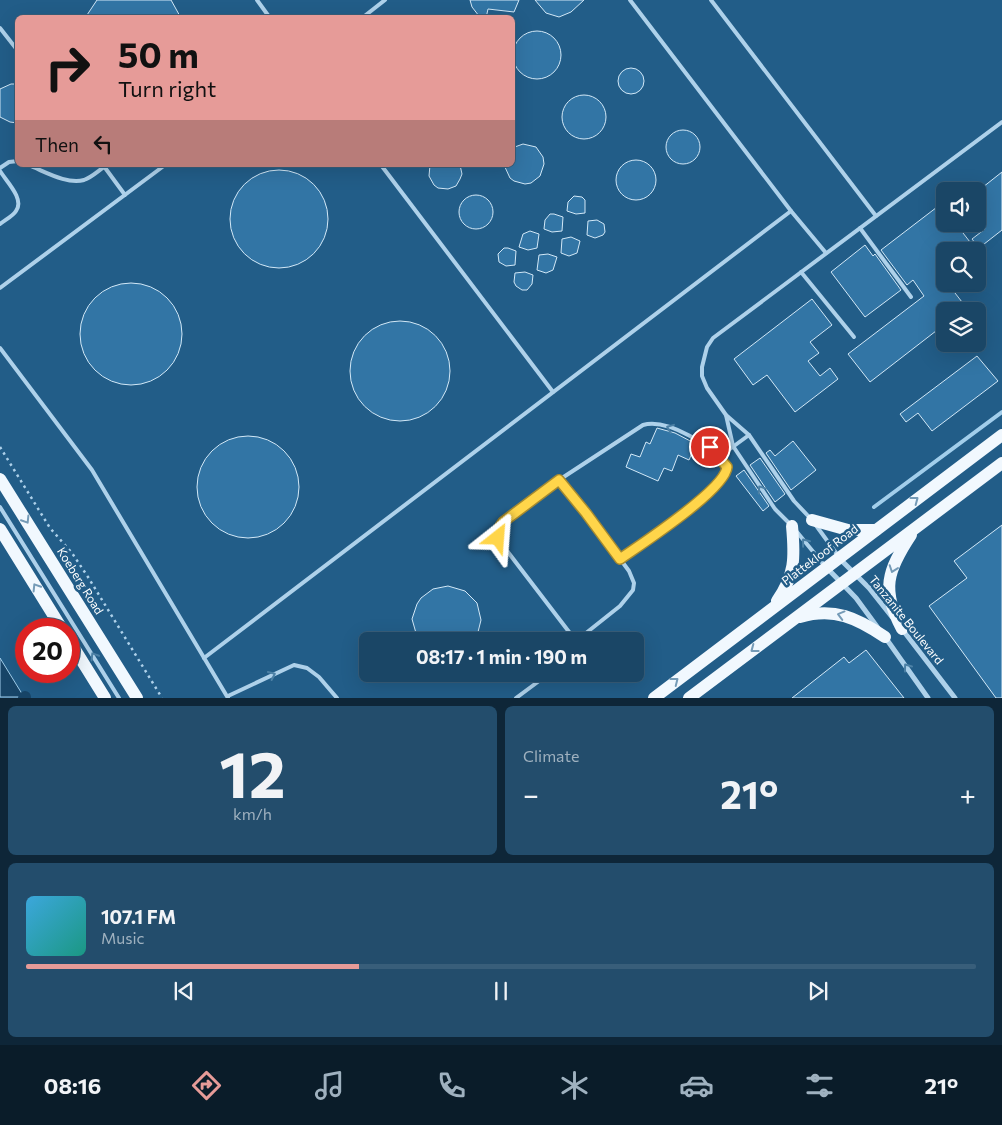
<!DOCTYPE html>
<html lang="en">
<head>
<meta charset="utf-8">
<style>
  :root { --surface:#1a4666; --page:#234d6c; --text:#f1f3f6; --muted:#9fb1bf; --line:#385e7a; --accent:#e69b98 }
  body { margin:0; font-family:Commissioner,sans-serif; background:var(--page); color:var(--text); height:100vh; display:flex; flex-direction:column; font-size:19px; white-space:nowrap }
  * { box-sizing:border-box; margin:0 }
  p { font-size:16px; color:var(--muted) }
  .icon { flex:none; width:28px; height:28px; fill:none; stroke:currentColor; stroke-width:2; stroke-linecap:round; stroke-linejoin:round }
  .map { position:relative; height:698px; overflow:hidden }
  .drawer { display:flex; flex-direction:column; gap:8px; padding:8px; background:#0e2638; flex:1 }
  .drawer>* { flex:none }
  .top-card { position:absolute; left:15px; top:15px; width:500px; height:152px; border-radius:8px; box-shadow:0 5px 20px #0002,0 0 0 1px var(--line); background:#e69b98; color:#111; overflow:hidden }
  .buttons { position:absolute; left:936px; top:182px; display:grid; gap:10px }
  .buttons a { display:grid; place-items:center; width:50px; height:50px; border-radius:8px; background:var(--surface); box-shadow:0 5px 20px #0002,0 0 0 1px var(--line); font-size:25px }
  .speed { position:absolute; left:15px; top:618px; display:flex; gap:10px; font-size:25px; font-weight:700; text-align:center }
  .speed>* { display:grid; place-content:center; width:65px; height:65px; border-radius:50%; background:var(--surface); box-shadow:0 5px 20px #0002,0 0 0 1px var(--line); line-height:1 }
  .speed .limit { border:8px solid #d22; background:#fff; color:#111 }
  .pin { position:absolute; display:grid; place-items:center; width:42px; height:42px; color:#fff; margin:-21px; border:2px solid #fff; border-radius:50%; box-shadow:0 1px 5px #0007 }
  .me { position:absolute; width:55px; margin:-28px; rotate:28deg; stroke-linejoin:round; filter:drop-shadow(0 0 4px #0008) }
  .turn { display:flex; align-items:center; gap:18px; height:105px; padding:0 20px; font-size:22px }
  .turn .icon { width:65px; height:65px; stroke-width:2.5 }
  .turn b { display:block; font-size:35px; line-height:42px }
  .then { display:flex; align-items:center; height:48px; padding:0 20px; background:#0003; gap:10px; font-size:19px }
  .big { font-size:38px; font-weight:700; line-height:1.1 }
  .drawer .tile { flex:1; display:flex; flex-direction:column; justify-content:center; gap:8px; min-width:0; padding:0 18px; border-radius:8px; background:var(--page) }
  .drawer .dial { align-items:center; gap:0 }
  .dial b { font-size:65px; line-height:1 }
  .song { display:flex; align-items:center; gap:15px }
  .cover { width:60px; height:60px; border-radius:8px; background:linear-gradient(135deg,hsl(200 70% 55%),hsl(170 70% 35%)) }
  .played { height:5px; border-radius:2px; background:linear-gradient(90deg,var(--accent) 35%,var(--line) 35%) }
  .keys { display:flex; justify-content:space-around; direction:ltr }
  .heat { display:flex; justify-content:space-between; align-items:center; font-size:28px; direction:ltr }
  .drawer .tiles { flex:1; display:grid; gap:8px; grid-template-columns:1fr 1fr }
  .tile:last-child { grid-column:span 2 }
  .trip { position:absolute; left:359px; top:632px; width:285px; height:50px; border-radius:8px; background:var(--surface); box-shadow:0 5px 20px #0002,0 0 0 1px var(--line); font-weight:700; line-height:50px; text-align:center }
  .tabs { display:flex; height:80px; justify-content:space-around; align-items:center; background:#0a1c29; color:var(--muted) }
  .tabs .icon { width:35px; height:35px }
  .tabs .current { color:var(--accent) }
  .tabs b { font-size:22px; color:var(--text) }
  .map>svg:first-child { display:block }
  .water { fill:#184568; stroke:#a2ceeb }
  .lines { fill:none; stroke-linecap:round; stroke-linejoin:round }
  .stream { stroke:#a2ceeb; stroke-width:4 }
  .canal { stroke:#184568; stroke-width:12 }
  .building { fill:#3275a5; stroke:#d2e8f7 }
  .path { stroke:#aed1ea; stroke-width:2.5; stroke-dasharray:2.5 4; stroke-linecap:butt }
  .service { stroke:#aed1ea; stroke-width:4 }
  .minor { stroke:#aed1ea; stroke-width:5 }
  .primary { stroke:#f1f8fe; stroke-width:12 }
  .oneway { stroke:#4c80a5 }
  .oneway2 { stroke:#759bb7 }
  .route-casing { stroke:#a68a30; stroke-width:12 }
  .route { stroke:#ffd54a; stroke-width:9 }
  .labels { text-anchor:middle; stroke-width:5; stroke-linejoin:round; paint-order:stroke }
  .street-label { font-size:12px; fill:#fff; stroke:#225d88 }
</style>
</head>
<body>
<div class="map">
<svg width="1002" height="698" viewBox="0 0 1002 698">
  <rect width="100%" height="100%" fill="#225d88"/>
  <polygon class="water" points="0,658 24,697 0,697"/>
  <g class="lines">
    <polyline class="stream" points="874,507 1002,412"/>
    <polyline class="canal" points="24,698 25,697"/>
  </g>
  <g class="building">
    <polygon points="97,0 171,0 181,18 85,18"/>
    <polygon points="470,0 519,0 514,12 488,9 486,18 479,16 472,7"/>
    <polygon points="535,0 584,0 571,12 559,17 546,13"/>
    <circle cx="537" cy="55" r="24"/>
    <circle cx="631" cy="81" r="13"/>
    <polygon points="11,84 18,84 18,123 10,122 0,117 0,89"/>
    <circle cx="584" cy="117" r="22"/>
    <circle cx="683" cy="147" r="17"/>
    <polygon points="523,144 536,147 543,157 544,164 540,176 531,183 525,184 514,181 510,178 504,165 512,165 512,148"/>
    <circle cx="636" cy="180" r="20"/>
    <polygon points="430,165 460,165 462,174 460,179 456,186 448,189 438,188 434,185 429,176"/>
    <circle cx="279" cy="219" r="49"/>
    <polygon points="1002,172 1002,230 979,248 972,239 985,229 978,218 978,191"/>
    <circle cx="476" cy="212" r="17"/>
    <polygon points="574,196 582,197 585,200 585,213 576,214 567,211 568,202"/>
    <polygon points="941,204 945,210 945,224 956,224 977,251 945,251 945,270 941,274 945,279 945,284 948,284 969,311 945,311 945,324 870,382 848,354 924,296 913,280 907,285 881,250"/>
    <polygon points="550,214 554,214 563,217 562,231 552,232 544,229 545,220"/>
    <polygon points="597,220 604,224 605,232 603,235 595,238 587,235 588,221"/>
    <polygon points="530,231 539,234 537,248 528,250 519,247 523,234"/>
    <polygon points="571,237 580,241 577,253 569,256 561,253 562,239"/>
    <polygon points="865,245 873,256 875,254 901,290 865,317 831,272"/>
    <polygon points="504,248 508,248 516,251 515,265 506,266 499,262 498,254"/>
    <polygon points="548,254 557,257 553,270 546,273 537,270 539,255"/>
    <polygon points="525,272 533,275 532,284 527,290 522,290 516,286 514,282 515,273"/>
    <circle cx="131" cy="334" r="51"/>
    <polygon points="812,299 832,325 810,342 819,353 808,361 820,376 830,368 838,379 795,412 767,375 753,385 734,359"/>
    <circle cx="400" cy="371" r="50"/>
    <polygon points="977,356 998,381 932,431 918,413 906,422 900,414"/>
    <polygon points="657,428 675,433 696,444 689,460 678,455 672,471 664,468 658,481 626,467 631,454 640,457 646,442 650,444"/>
    <circle cx="248" cy="487" r="51"/>
    <polygon points="793,441 816,470 791,490 766,453 770,450 775,456"/>
    <polygon points="760,458 785,494 775,502 750,465"/>
    <polygon points="744,470 769,506 763,511 736,476"/>
    <polygon points="1002,525 1002,698 996,698 929,606 967,578 954,561"/>
    <polygon points="448,586 465,591 477,603 481,620 477,636 474,641 420,641 416,633 412,619 417,604 421,598 433,589"/>
    <polygon points="866,650 904,698 792,698 844,657 849,663"/>
  </g>
  <g class="lines">
    <polyline class="path" points="0,447 50,528 72,553 88,577 162,698"/>
    <g class="service">
      <polyline points="257,0 270,18"/>
      <polyline points="711,0 876,216"/>
      <polyline points="362,18 385,0"/>
      <polyline points="0,28 18,51"/>
      <path d="M28,165C44,171 67,185 84,180C92,177 98,171 104,167"/>
      <polyline points="103,165 125,195"/>
      <polyline points="381,165 553,392"/>
      <polyline points="0,168 9,162 18,161"/>
      <path d="M0,171C6,181 25,199 16,211C13,216 5,220 0,224"/>
      <polyline points="791,211 826,253"/>
      <polyline points="860,228 911,297"/>
      <polyline points="801,272 854,337"/>
      <polyline points="0,288 165,165"/>
      <polyline points="0,348 92,470 228,698"/>
      <polyline points="726,415 733,446 775,509 791,525"/>
      <polyline points="719,457 749,435"/>
      <polyline points="559,480 586,513 629,571 634,583 633,590 620,606 576,641"/>
      <polyline points="0,507 119,698"/>
      <polyline points="811,519 794,501 749,435 726,415 707,388 702,376 702,367 707,347 713,338 1002,122"/>
      <polyline points="815,524 839,557"/>
      <polyline points="797,532 824,565"/>
      <path d="M576,641L501,543L498,533L503,522L559,480L643,425C667,418 714,446 727,467C726,489 640,545 619,559"/>
      <polyline points="204,658 791,211 630,0"/>
      <polyline points="228,696 294,665 307,668 319,677 337,698"/>
      <polyline points="516,698 539,681 546,674"/>
    </g>
    <g class="minor">
      <polyline points="839,558 869,588 892,617"/>
      <polyline points="827,568 856,598 878,628"/>
      <polyline points="902,629 955,698"/>
      <polyline points="885,637 928,698"/>
    </g>
    <g class="primary">
      <polyline points="0,479 137,698"/>
      <polyline points="812,520 848,530 876,530"/>
      <polyline points="0,529 62,629"/>
      <path d="M777,601C795,575 795,558 792,526"/>
      <path d="M800,617C834,607 857,618 885,637"/>
      <path d="M902,629C881,590 887,571 911,535"/>
      <polyline points="69,640 105,698"/>
      <polyline points="654,698 1002,435"/>
      <polyline points="689,698 1002,463"/>
    </g>
  </g>
  <defs><path id="oneway-chevron" d="M-2-3.5L2.5 0L-2 3.5" fill="none" stroke-width="1.6" stroke-linecap="round" stroke-linejoin="round" transform="scale(1.25)"/></defs>
  <g class="oneway">
    <use href="#oneway-chevron" transform="translate(670 428) rotate(-158)"/>
    <use href="#oneway-chevron" transform="translate(761 489) rotate(-124)"/>
    <use href="#oneway-chevron" transform="translate(805 542) rotate(-128)"/>
    <use href="#oneway-chevron" transform="translate(94 656) rotate(-122)"/>
    <use href="#oneway-chevron" transform="translate(907 667) rotate(-126)"/>
    <use href="#oneway-chevron" transform="translate(272 675) rotate(-25)"/>
  </g>
  <g class="oneway2">
    <use href="#oneway-chevron" transform="translate(915 500) rotate(-37)"/>
    <use href="#oneway-chevron" transform="translate(26 520) rotate(58)"/>
    <use href="#oneway-chevron" transform="translate(893 569) rotate(109)"/>
    <use href="#oneway-chevron" transform="translate(36 587) rotate(-122)"/>
    <use href="#oneway-chevron" transform="translate(841 615) rotate(-165)"/>
    <use href="#oneway-chevron" transform="translate(754 649) rotate(143)"/>
    <use href="#oneway-chevron" transform="translate(675 681) rotate(-38)"/>
  </g>
  <g class="lines">
    <g class="route-casing">
      <path id="route" d="M498,538L499,528L503,522L559,480L586,513L620,559C640,545 725,490 727,467L710,447"/>
    </g>
    <use href="#route" class="route"/>
  </g>
  <g class="labels">
    <g class="street-label">
      <text transform="translate(820 555) rotate(-37)" y="4">Plattekloof Road</text>
      <text transform="translate(80 581) rotate(58)" y="4">Koeberg Road</text>
      <text transform="translate(906 620) rotate(51)" y="4">Tanzanite Boulevard</text>
    </g>
  </g>
</svg>
<div class="buttons">
<a><svg class="icon" aria-label="sound" viewBox="0 0 24 24"><path d="M4 9h4l5-4v14l-5-4H4zM17 9q2 3 0 6"/></svg></a>
<a><svg class="icon" aria-label="search" viewBox="0 0 24 24"><circle cx="10" cy="10" r="6"/><path d="M15 15l6 6"/></svg></a>
<a><svg class="icon" aria-label="layers" viewBox="0 0 24 24"><path d="M12 4l9 5-9 5-9-5zM3 14l9 5 9-5"/></svg></a>
</div>
<div class="speed"><div class="limit">20</div></div>
<div class="pin" style="left:710px;top:447px;background:#d93025"><svg class="icon" aria-label="arrive" viewBox="0 0 24 24"><path d="M6 21V4h12l-3 4 3 4H6"/></svg></div>
<svg class="me" style="left:498px;top:538px" viewBox="-20 -20 40 40"><path d="M0-17L14 15 0 8-14 15z" fill="#ffd54a" stroke="#fff" stroke-width="4"/></svg>
<div class="trip">08:17 · 1 min · 190 m</div>
<div class="top-card">
<div class="turn"><svg class="icon" aria-label="right" viewBox="0 0 24 24"><path d="M7 20v-9h11M14 6l5 5-5 5"/></svg><div><b>50 m</b>Turn right</div></div>
<div class="then">Then<svg class="icon" aria-label="left" viewBox="0 0 24 24"><path d="M17 20v-9H6M10 6l-5 5 5 5"/></svg></div>
</div>
</div>
<section class="drawer">
<div class="tiles">
<div class="tile dial"><b>12</b><p>km/h</p></div>
<div class="tile"><p>Climate</p>
<div class="heat"><a>−</a><b class="big">21°</b><a>+</a></div>
</div>
<div class="tile">
<div class="song"><i class="cover"></i><div><b>107.1 FM</b><p>Music</p></div></div>
<div class="played"></div>
<div class="keys"><svg class="icon" aria-label="previous" viewBox="0 0 24 24"><path d="M18 5L8 12l10 7zM5 5v14"/></svg><svg class="icon" aria-label="pause" viewBox="0 0 24 24"><path d="M8 5v14M16 5v14"/></svg><svg class="icon" aria-label="next" viewBox="0 0 24 24"><path d="M6 5l10 7-10 7zM19 5v14"/></svg></div>
</div>
</div>
</section>
<nav class="tabs">
<b>08:16</b>
<svg class="icon current" aria-label="directions" viewBox="0 0 24 24"><path d="M12 3l9 9-9 9-9-9zM9 14v-3h6M13 9l2 2-2 2"/></svg>
<svg class="icon" aria-label="music" viewBox="0 0 24 24"><path d="M9 18V5l10-2v13"/><circle cx="6" cy="18" r="3"/><circle cx="16" cy="16" r="3"/></svg>
<svg class="icon" aria-label="phone" viewBox="0 0 24 24"><path d="M5 4h4l2 5-3 2q2 4 5 5l2-3 5 2v4C11 20 4 13 5 4z"/></svg>
<svg class="icon" aria-label="climate" viewBox="0 0 24 24"><path d="M12 3v18M4 7l16 10M4 17L20 7"/></svg>
<svg class="icon" aria-label="car" viewBox="0 0 24 24"><path d="M5 17H2v-5l4-1 3-4h7l3 4 3 1v5h-3M9 17h6M6 11h13"/><circle cx="7" cy="17" r="2"/><circle cx="17" cy="17" r="2"/></svg>
<svg class="icon" aria-label="filters" viewBox="0 0 24 24"><path d="M4 7h16M4 17h16"/><circle cx="9" cy="7" r="2"/><circle cx="15" cy="17" r="2"/></svg>
<b>21°</b>
</nav>
</body>
</html>
